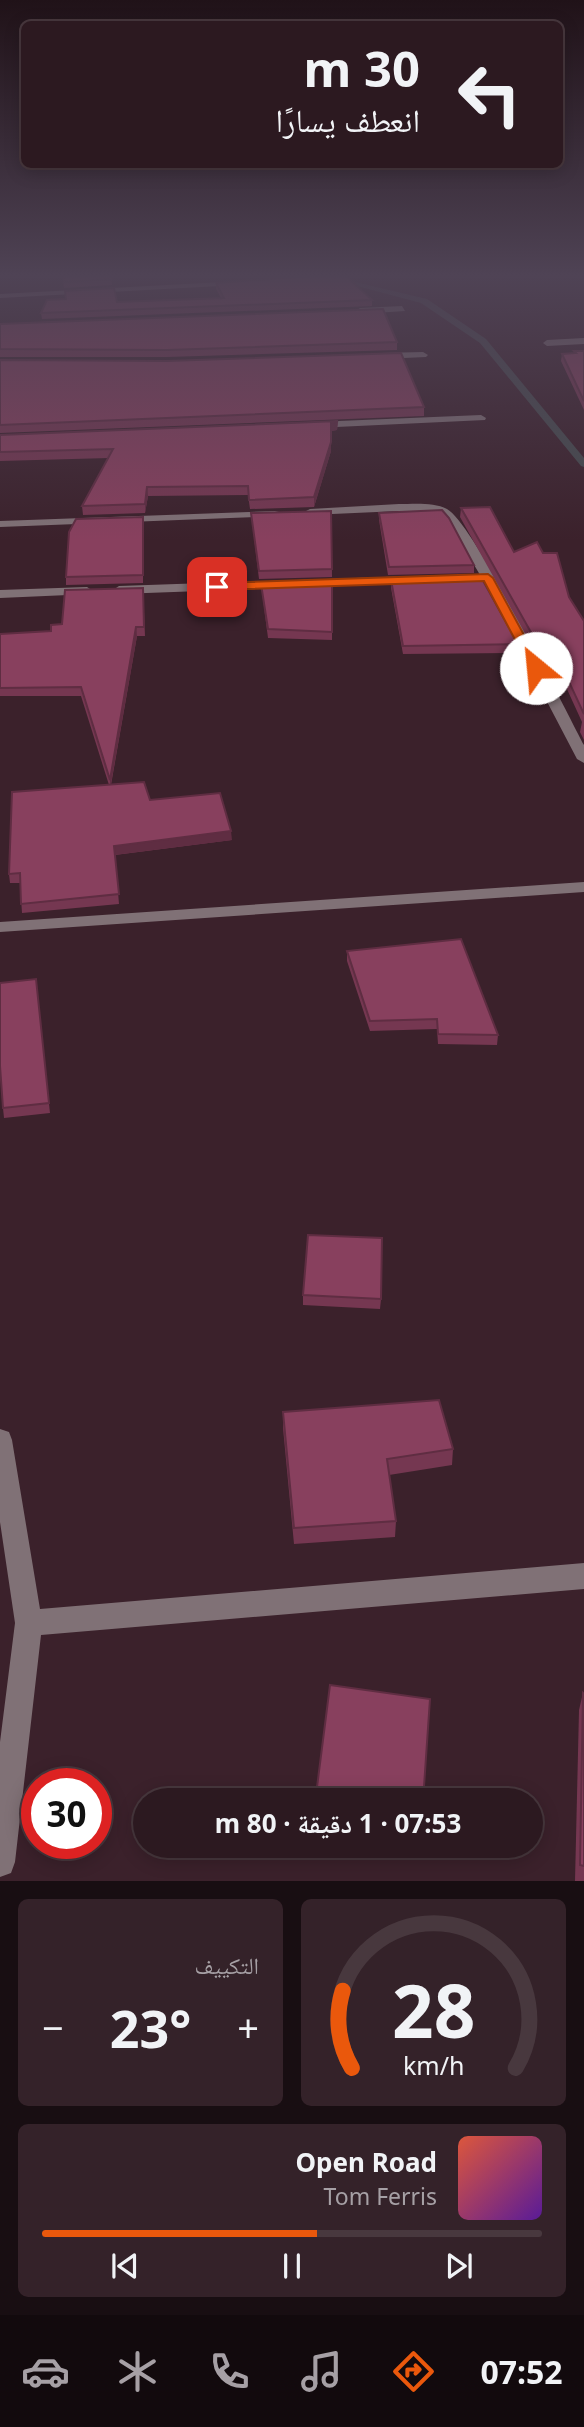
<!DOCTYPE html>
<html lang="ar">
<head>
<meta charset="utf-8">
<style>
  :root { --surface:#2c1920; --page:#342229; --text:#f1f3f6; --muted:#a6a0a5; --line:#48383e; --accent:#ea580c }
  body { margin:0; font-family:"Noto Sans","Noto Naskh Arabic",sans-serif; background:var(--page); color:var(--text); direction:rtl; height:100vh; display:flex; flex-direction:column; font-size:26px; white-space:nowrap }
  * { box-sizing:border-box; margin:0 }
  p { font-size:23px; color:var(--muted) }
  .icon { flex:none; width:38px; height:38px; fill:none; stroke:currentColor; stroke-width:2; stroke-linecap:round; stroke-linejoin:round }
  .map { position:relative; height:1881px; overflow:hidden; direction:ltr }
  .details { display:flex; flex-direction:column; gap:18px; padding:18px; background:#180e12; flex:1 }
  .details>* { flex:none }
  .hud { position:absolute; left:21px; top:21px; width:542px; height:147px; border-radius:10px; box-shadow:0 4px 18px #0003,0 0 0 2px var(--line); direction:rtl; background:#2c1920; color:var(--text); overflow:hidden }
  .speed { position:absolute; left:21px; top:1768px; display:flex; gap:14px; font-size:35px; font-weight:700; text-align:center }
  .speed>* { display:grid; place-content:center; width:91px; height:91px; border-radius:50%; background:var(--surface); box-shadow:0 4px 18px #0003,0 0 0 2px var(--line); line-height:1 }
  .speed .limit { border:10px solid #d22; background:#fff; color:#111 }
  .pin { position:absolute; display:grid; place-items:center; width:60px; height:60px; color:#fff; margin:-30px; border-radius:14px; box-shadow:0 4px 10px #0006 }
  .me { position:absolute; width:77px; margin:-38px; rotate:332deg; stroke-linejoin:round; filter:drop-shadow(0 0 5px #0008) }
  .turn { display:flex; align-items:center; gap:24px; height:147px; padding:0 28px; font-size:32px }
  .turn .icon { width:91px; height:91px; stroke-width:2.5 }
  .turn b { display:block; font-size:49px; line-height:60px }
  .big { font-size:52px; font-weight:700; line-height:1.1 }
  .details .card { flex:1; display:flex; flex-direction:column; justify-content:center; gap:10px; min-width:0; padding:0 24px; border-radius:10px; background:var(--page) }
  .details .dial { align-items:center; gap:0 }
  .dial svg { height:182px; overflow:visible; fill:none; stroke:var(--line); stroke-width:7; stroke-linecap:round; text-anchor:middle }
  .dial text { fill:var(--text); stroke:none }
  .song { display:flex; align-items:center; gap:21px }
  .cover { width:84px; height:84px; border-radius:10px; background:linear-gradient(135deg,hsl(10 70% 55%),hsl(270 70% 35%)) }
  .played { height:7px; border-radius:4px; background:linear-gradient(90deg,var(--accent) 55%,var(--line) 55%) }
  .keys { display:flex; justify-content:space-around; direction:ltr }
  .heat { display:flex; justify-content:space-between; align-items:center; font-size:38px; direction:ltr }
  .details .tiles { flex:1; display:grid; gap:18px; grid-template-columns:1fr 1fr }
  .card:last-child { grid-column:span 2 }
  .trip { position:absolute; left:133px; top:1788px; width:410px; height:70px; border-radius:35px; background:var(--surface); box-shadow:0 4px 18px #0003,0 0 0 2px var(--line); font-weight:700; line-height:70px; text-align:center; direction:rtl }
  .tab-bar { display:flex; height:112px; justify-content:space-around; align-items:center; background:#120a0d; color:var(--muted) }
  .tab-bar .icon { width:49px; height:49px }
  .tab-bar .active { color:var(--accent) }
  .tab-bar b { font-size:32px; color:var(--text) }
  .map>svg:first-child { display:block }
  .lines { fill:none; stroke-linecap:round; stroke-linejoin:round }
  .stream { fill:#464b4e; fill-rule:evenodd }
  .minor { fill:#807176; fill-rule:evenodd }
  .wall { fill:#753751 }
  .shaded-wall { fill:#5f2d42 }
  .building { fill:#88405e; stroke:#5f2d42; stroke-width:2 }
  .route { fill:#ea580c; stroke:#983908; stroke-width:2 }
</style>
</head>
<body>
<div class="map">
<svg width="584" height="1881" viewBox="0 0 584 1881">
  <rect width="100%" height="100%" fill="#3b212b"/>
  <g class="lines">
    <polygon class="stream" points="323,277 334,277 427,299 486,339 584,458 584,467 581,466 480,343 421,303"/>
    <g class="minor">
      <polygon points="241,281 238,285 0,298 0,294"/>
      <polygon points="402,306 405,311 360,314 356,311 360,308"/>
      <polygon points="584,338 584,344 547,346 543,343 547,340"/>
      <polygon points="423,352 428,355 426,357 381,359 376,356 381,353"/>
      <polygon points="481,415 486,418 485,420 315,428 310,425 315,422"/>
      <path d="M399,504C414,504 434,502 447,509C474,524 564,707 584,745V763L577,759L486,585L451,526L440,514L399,511L310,515L304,512L310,509Z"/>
      <polygon points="275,511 279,512 279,516 0,527 0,521"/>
      <polygon points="413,576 419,580 417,583 119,594 113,590 119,586"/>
      <polygon points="87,587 93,591 91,594 0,598 0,590"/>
      <polygon points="584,882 584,892 0,932 0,922"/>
      <polygon points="0,1429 9,1432 12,1440 40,1609 584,1563 584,1589 41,1635 15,1862 11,1873 0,1877 0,1742 15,1623 0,1522"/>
    </g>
  </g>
  <g class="wall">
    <polygon points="111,276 112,285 64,288 63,280"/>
    <polygon points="216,283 372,300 372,306 42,319 41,313 117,302 221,298 216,289"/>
    <polygon points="0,324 397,342 397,350 167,357 0,357"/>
    <polygon points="574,351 584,351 584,410 561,361 562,354 574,353"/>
    <polygon points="0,360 424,407 424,416 0,433"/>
    <polygon points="338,421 337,430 331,431 331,451 314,507 250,509 248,495 148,496 145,513 83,515 82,506 109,458 0,461 0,435"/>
    <polygon points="461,508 569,597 584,621 584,740 580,732 582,722 550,652 536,653 460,517"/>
    <polygon points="331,511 332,577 259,579 251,513"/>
    <polygon points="379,513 474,565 474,573 388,575 379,520"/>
    <polygon points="143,517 143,583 66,585 66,577"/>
    <polygon points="391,580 518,644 517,653 403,654 391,588"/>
    <polygon points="332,582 332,640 268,638 261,584"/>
    <polygon points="143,588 145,636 137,636 111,785 150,800 232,840 115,855 119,904 22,913 20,883 10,883 9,874 109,785 81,696 0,696 0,634 51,631 62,624"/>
    <polygon points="347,951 498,1035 497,1045 438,1044 437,1029 370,1031 347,961"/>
    <polygon points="36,979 50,1113 4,1118 3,1108"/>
    <polygon points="303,1295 381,1299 380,1309 303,1305"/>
    <polygon points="283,1412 453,1449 452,1465 389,1475 396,1521 395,1537 294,1544 283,1428"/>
    <polygon points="583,1693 584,1694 584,1881 575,1881 579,1710"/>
    <polygon points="317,1787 423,1801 317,1801"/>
  </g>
  <g class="shaded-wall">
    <polygon points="338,421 337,430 331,431 331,423"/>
    <polygon points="331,442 331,451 314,507 314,497"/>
    <polygon points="147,487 148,496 145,513 145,504"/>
    <polygon points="136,627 137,636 110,789 110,780"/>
    <polygon points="231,831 232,840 114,855 114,846"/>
  </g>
  <g class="building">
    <polygon points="63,276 111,276 112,279 64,282"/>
    <polygon points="311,276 346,276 372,300 41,313 47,300 66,299 65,291 114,288 117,302 224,298 216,283"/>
    <polygon points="383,309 397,342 167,350 0,349 0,324"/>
    <polygon points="574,351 584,351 584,401 562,354 576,353"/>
    <polygon points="401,353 424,407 0,425 0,360 167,361"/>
    <polygon points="338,421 331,423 331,442 314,497 249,500 248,486 147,487 145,504 82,506 113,449 0,452 0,435"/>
    <polygon points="490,507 514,552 537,542 543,553 557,553 569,597 584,621 584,714 551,643 537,643 461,508"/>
    <polygon points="442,510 449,518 474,565 389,567 379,513"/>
    <polygon points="331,511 332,569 259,571 251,513"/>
    <polygon points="143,517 143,575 66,577 69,532 76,519"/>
    <polygon points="481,577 518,644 403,646 391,580"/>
    <polygon points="332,582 332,632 268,629 261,584"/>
    <polygon points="143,588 144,627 136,627 110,780 81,687 0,688 0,634 51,631 51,625 62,624 65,590"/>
    <polygon points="144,782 150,800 220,793 231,831 114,846 119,894 21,904 20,873 9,874 12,792"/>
    <polygon points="461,939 498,1035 438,1034 437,1019 370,1021 347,951"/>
    <polygon points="36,979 49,1103 3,1108 0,1066 0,983"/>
    <polygon points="308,1235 382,1238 381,1299 303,1295"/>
    <polygon points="439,1400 453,1449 387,1459 396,1521 294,1528 283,1412"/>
    <polygon points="330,1685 430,1699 423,1801 413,1801 317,1787"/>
    <polygon points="583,1693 584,1694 584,1866 580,1865"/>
  </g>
  <linearGradient id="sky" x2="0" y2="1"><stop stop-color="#201218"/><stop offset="0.51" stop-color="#4f4355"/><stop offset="1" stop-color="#4f4355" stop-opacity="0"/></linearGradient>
  <rect width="584" height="540" fill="url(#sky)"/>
  <polygon class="route" points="488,574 493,578 542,668 540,671 536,672 530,668 484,581 217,590 211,587 217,583"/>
</svg>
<div class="speed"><div class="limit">30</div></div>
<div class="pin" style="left:217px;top:587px;background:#d93025"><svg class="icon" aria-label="arrive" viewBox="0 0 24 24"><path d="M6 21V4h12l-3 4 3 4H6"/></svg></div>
<svg class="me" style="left:536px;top:668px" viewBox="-20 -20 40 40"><circle r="19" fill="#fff"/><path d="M0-13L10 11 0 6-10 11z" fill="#ea580c"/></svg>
<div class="trip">07:53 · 1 دقيقة · 80 m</div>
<div class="hud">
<div class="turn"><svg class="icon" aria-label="left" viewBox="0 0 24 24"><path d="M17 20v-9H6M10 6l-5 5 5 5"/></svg><div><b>30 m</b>انعطف يسارًا</div></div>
</div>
</div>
<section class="details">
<div class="tiles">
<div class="card dial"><svg viewBox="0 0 100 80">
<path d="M14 69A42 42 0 1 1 86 69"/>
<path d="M14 69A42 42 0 0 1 10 35" stroke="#ea580c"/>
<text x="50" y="56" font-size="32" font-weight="700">28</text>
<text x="50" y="72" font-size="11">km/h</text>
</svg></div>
<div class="card"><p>التكييف</p>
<div class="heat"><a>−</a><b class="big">23°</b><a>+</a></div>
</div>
<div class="card">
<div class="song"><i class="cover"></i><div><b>Open Road</b><p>Tom Ferris</p></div></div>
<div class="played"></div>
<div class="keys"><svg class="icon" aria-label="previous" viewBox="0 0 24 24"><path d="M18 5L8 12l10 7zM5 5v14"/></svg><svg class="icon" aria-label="pause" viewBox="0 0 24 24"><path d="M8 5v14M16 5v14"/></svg><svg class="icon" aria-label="next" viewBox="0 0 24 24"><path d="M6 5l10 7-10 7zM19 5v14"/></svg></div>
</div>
</div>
</section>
<nav class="tab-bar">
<b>07:52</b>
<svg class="icon active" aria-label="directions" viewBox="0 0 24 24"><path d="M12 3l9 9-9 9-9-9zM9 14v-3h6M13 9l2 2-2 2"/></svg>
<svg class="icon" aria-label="music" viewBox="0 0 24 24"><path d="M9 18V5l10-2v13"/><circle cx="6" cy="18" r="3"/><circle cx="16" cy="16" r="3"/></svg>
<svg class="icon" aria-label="phone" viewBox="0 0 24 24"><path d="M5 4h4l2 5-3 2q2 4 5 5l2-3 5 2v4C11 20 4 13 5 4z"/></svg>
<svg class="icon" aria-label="climate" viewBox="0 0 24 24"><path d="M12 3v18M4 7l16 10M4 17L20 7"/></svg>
<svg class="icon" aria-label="car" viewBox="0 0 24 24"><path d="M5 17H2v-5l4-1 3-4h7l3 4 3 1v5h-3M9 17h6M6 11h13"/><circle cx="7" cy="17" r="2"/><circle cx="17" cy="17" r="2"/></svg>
</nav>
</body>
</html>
